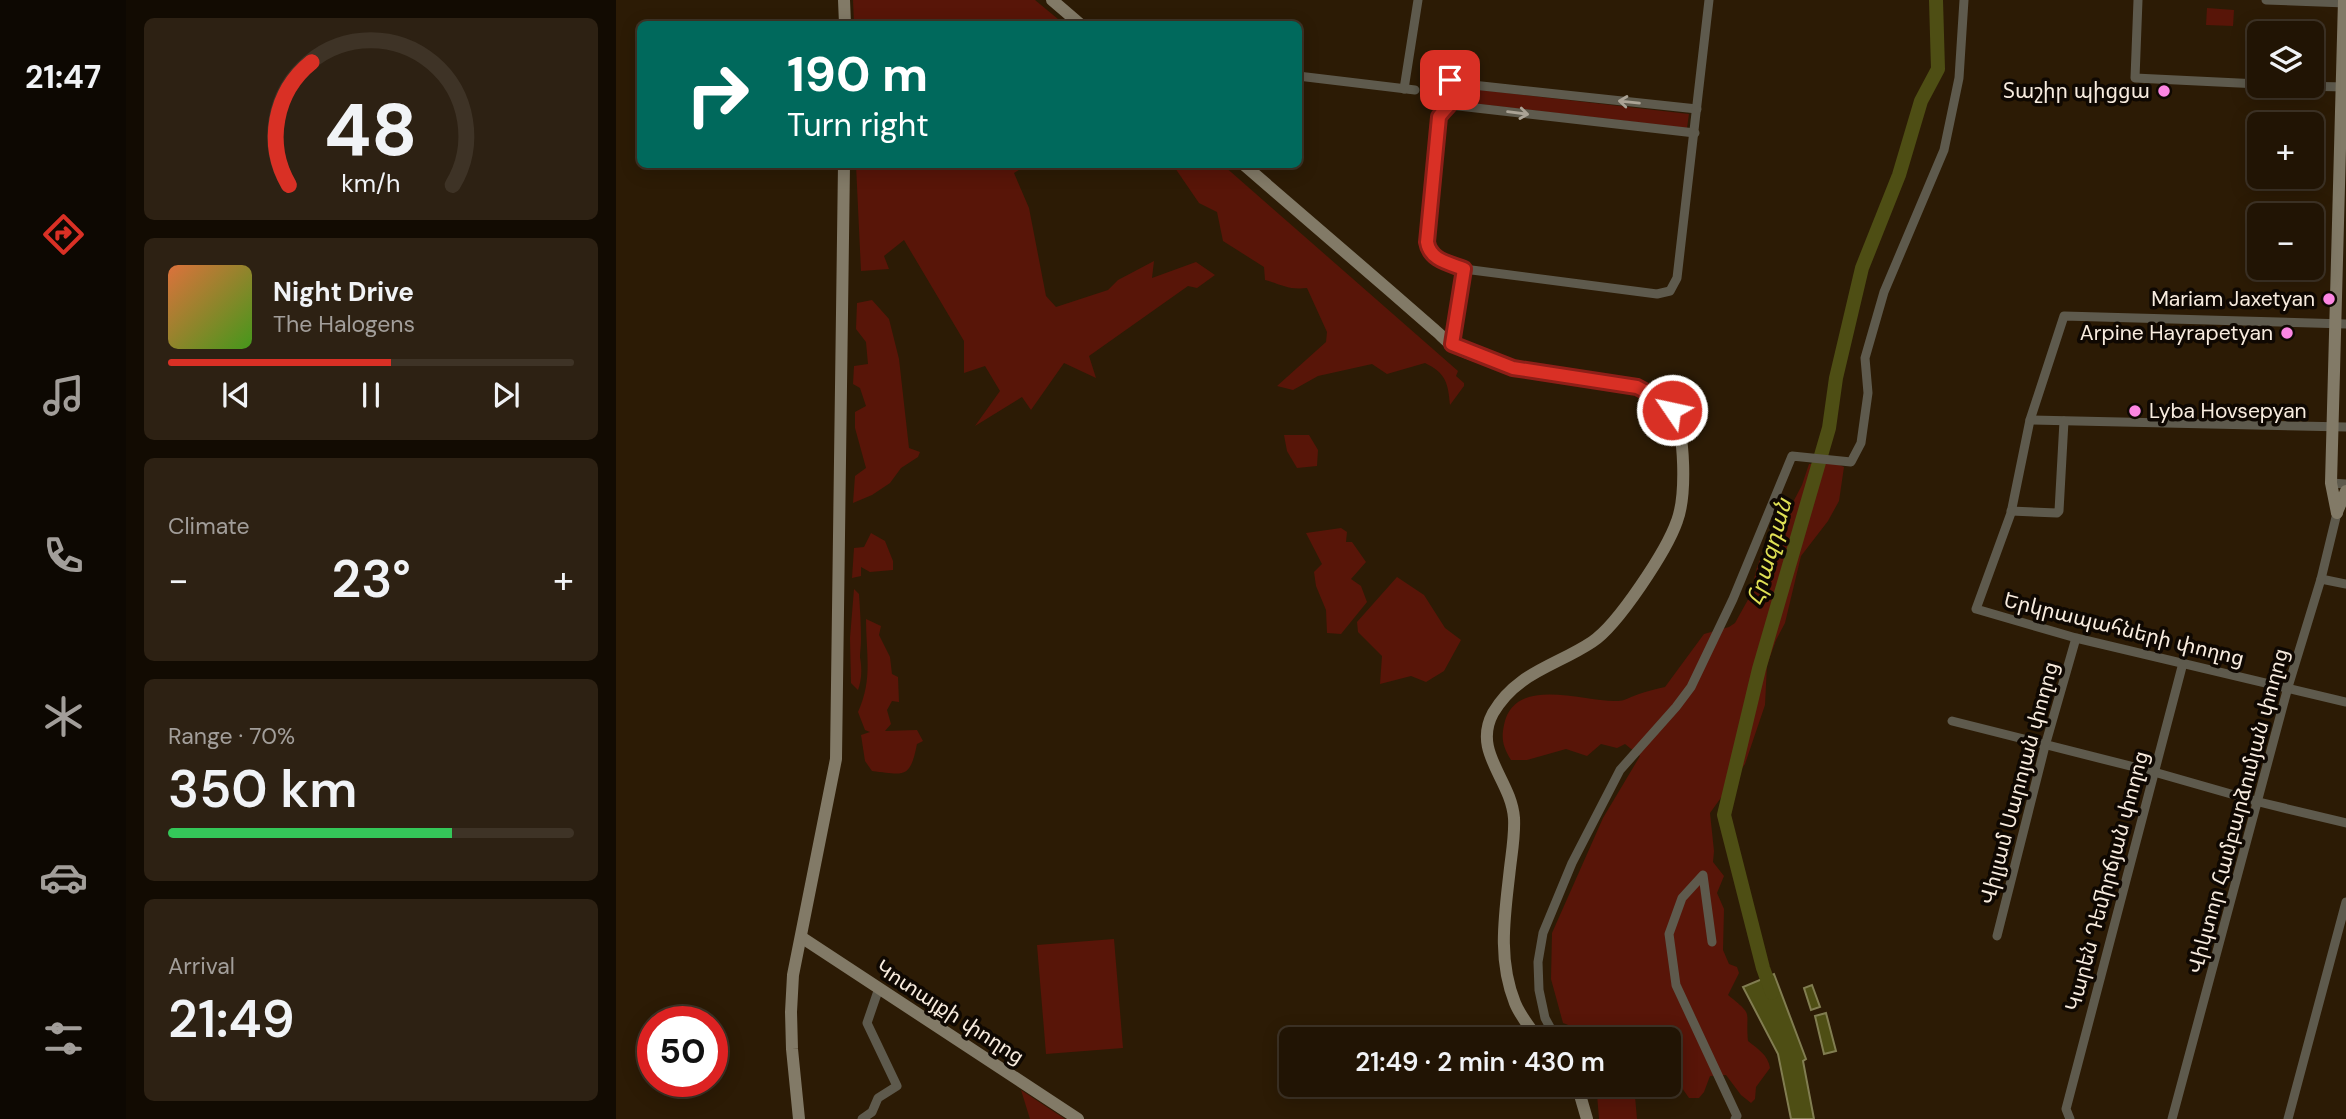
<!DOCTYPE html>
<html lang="en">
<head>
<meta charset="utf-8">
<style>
  :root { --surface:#211404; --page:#2d2113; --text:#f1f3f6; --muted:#a29e9a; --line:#3e3326; --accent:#d93025 }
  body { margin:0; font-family:"DM Sans","Noto Sans Armenian",sans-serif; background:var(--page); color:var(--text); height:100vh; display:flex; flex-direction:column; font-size:26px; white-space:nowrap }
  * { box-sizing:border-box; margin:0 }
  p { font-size:23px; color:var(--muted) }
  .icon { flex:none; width:38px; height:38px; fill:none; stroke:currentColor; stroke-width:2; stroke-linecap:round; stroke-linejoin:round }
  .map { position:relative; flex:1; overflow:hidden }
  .side { display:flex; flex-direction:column; gap:18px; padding:18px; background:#120b02; width:490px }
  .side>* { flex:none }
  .top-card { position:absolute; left:21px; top:21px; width:665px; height:147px; border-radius:10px; box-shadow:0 4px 18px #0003,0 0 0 2px var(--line); background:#00695c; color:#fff; overflow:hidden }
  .tools { position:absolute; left:1631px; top:21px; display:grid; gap:14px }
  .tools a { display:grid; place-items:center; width:77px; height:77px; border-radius:10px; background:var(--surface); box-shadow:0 4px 18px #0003,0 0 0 2px var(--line); font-size:35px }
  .speed { position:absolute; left:21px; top:1006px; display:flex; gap:14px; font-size:35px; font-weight:700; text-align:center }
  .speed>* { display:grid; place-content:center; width:91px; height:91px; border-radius:50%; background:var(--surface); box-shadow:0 4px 18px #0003,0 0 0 2px var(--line); line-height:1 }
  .speed .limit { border:10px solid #d22; background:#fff; color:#111 }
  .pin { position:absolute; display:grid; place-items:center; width:60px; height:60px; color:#fff; margin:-30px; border-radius:14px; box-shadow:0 4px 10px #0006 }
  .me { position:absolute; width:77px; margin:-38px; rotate:304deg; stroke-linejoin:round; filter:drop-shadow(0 0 5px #0008) }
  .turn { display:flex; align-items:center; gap:24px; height:147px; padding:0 35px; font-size:32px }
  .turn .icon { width:91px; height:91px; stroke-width:2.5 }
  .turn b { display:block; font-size:49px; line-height:60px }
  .big { font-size:52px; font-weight:600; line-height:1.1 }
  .side .tile { flex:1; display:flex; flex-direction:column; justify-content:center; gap:10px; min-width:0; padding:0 24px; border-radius:10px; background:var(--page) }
  .side .dial { align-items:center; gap:0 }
  .dial svg { height:182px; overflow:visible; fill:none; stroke:var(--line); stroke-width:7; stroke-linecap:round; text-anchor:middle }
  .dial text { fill:var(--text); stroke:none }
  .song { display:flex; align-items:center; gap:21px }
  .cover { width:84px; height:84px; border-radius:10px; background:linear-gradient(135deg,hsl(20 70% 55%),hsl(100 70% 35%)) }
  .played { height:7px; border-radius:4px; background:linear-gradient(90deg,var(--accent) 55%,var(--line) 55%) }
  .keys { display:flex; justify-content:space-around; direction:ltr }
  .heat { display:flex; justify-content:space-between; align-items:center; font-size:38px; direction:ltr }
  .charge { height:10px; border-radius:5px; background:linear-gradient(90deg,#34c759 70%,var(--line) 0) }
  .trip { position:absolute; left:663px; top:1027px; width:402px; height:70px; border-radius:10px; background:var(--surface); box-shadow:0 4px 18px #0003,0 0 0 2px var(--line); font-weight:600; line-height:70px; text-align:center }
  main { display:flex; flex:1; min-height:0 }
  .dock { display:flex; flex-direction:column; width:126px; justify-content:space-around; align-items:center; background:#0d0802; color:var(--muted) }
  .dock .icon { width:49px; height:49px }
  .dock .active { color:var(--accent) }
  .dock b { font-size:32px; color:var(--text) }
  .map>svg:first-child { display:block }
  .green { fill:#581508 }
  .water { fill:#4e4e14; stroke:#817d51; stroke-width:2 }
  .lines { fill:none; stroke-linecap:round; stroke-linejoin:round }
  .river { stroke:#4e4e14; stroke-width:14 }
  .street { stroke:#5e5a4d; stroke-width:9 }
  .secondary { stroke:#827a67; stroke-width:12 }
  .oneway { stroke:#aba396 }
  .route-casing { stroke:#8d1f18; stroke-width:18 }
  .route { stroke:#d93025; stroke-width:12 }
  .poi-dot { fill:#fc86e3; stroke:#0f0802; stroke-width:2.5 }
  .labels { text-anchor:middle; stroke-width:7; stroke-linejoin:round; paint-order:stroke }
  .poi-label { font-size:21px; fill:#f8ecdf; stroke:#0f0802; text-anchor:end }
  .street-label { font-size:21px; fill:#f8ecdf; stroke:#0f0802 }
  .water-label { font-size:23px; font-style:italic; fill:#e1e255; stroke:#0f0802 }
</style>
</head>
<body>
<main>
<nav class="dock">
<b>21:47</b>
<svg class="icon active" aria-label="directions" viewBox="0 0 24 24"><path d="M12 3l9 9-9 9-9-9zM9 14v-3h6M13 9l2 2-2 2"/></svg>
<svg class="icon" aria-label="music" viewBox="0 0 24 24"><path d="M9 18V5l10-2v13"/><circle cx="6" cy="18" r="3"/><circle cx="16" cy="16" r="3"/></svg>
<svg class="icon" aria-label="phone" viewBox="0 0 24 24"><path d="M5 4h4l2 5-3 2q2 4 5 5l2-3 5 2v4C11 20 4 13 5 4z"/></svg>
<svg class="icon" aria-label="climate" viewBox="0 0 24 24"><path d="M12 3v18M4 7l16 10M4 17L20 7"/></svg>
<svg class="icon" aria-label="car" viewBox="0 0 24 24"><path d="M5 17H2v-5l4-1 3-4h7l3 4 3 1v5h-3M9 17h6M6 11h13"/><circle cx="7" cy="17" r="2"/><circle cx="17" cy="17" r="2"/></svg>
<svg class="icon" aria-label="filters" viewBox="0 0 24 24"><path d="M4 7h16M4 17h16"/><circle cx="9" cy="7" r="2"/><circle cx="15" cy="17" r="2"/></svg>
</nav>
<section class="side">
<div class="tile dial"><svg viewBox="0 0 100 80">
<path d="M14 69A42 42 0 1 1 86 69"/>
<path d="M14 69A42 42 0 0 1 24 15" stroke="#d93025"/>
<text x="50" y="56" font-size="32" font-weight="700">48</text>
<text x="50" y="72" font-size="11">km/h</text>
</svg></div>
<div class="tile">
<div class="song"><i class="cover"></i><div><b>Night Drive</b><p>The Halogens</p></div></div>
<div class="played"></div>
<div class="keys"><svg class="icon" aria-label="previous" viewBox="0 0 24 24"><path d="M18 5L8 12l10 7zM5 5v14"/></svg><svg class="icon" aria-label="pause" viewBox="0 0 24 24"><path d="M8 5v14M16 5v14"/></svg><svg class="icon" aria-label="next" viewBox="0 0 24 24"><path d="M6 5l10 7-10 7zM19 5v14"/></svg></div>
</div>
<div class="tile"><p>Climate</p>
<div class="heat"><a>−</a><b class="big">23°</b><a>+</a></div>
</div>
<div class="tile"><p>Range · 70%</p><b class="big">350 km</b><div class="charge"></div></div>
<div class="tile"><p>Arrival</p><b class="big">21:49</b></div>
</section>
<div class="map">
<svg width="1730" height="1119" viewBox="0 0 1730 1119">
  <rect width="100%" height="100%" fill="#2c1b05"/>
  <g class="green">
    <polygon points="237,0 419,0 448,24 238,24"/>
    <polygon points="1591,8 1618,10 1617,26 1590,25"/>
    <polygon points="848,88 1073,114 1071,128 846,102"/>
    <polygon points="240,165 411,165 398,173 413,208 430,296 440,307 492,290 502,280 538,261 536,278 580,262 599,275 581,288 572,286 473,356 480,378 448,363 415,410 406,397 359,426 384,391 369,366 348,373 348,341 288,240 268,256 273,269 245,271"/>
    <path d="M557,165H607L842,371L840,376L848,383V386L834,405C832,383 830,373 809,363L771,374L756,364L702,376L677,390L661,386L710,342L711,332L691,288C672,290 667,285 649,280L648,267L607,241L601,212L583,203Z"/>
    <polygon points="256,300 273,319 283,359 293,448 304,452 302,457 285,468 274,483 256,495 237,503 239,476 250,468 239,428 239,412 250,406 244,388 237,384 238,366 252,364 250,342 240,329 241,303"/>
    <polygon points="668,435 693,435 702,450 701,466 681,468 671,451"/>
    <path d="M1193,464H1221L1228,467L1223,501L1212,521L1185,556L1169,623L1160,640L1151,665L1149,705L1129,764L1094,813L1098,851L1097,862L1108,876L1101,893L1108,909L1107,950L1113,964L1121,967L1123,973L1112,995C1139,1017 1129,1009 1132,1041C1142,1049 1152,1055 1154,1068L1140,1087L1139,1099L1135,1103L1125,1095L1110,1075L1094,1076L1088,1092L1083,1098H1073L1066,1088L1050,1085H1054V1040L966,1039C963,1030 956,1026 947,1023L935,979L936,933L987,818L1024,756L1009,744L1001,748L985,744L971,756L950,749L911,760H895C887,747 885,739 888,725C898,674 970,703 1002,701C1009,701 1016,696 1023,694C1031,691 1040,689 1049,687L1088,634L1113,627L1119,623L1134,596L1141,567L1155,532L1173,510L1186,485Z"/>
    <polygon points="725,528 731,532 730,542 736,542 750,562 735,579 745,586 751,602 725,634 711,633 710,610 700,586 698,572 706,564 690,533"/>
    <polygon points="255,533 269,541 277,561 277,570 254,572 245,567 245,576 236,578 238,548 248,547"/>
    <polygon points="781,577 808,595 829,628 845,640 828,671 810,682 795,676 764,684 766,656 742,632 741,622"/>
    <path d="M238,589L243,594C244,609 245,625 245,640C245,646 244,652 244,657C246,668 246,679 242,690L235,683L234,638Z"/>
    <path d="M250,619L265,626L263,635L274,657L276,674L282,677L283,702L276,701L271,710L275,724L269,731L301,730L307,741L301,744C294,779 289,775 256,771L249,761L245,735L254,732L249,730L242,712C257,679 250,654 250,619Z"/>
    <polygon points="498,939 507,1048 430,1054 421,945"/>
    <polygon points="974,1085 1018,1085 1021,1119 983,1119 981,1094 974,1088"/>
    <polygon points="405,1090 449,1119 414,1119"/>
  </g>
  <g class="water">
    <polygon points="1158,974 1190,1059 1187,1061 1198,1119 1175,1119 1162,1054 1127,987"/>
    <polygon points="1196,985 1204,1007 1195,1010 1188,988"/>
    <polygon points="1210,1013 1220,1051 1208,1054 1199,1016"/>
  </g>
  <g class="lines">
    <polyline class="river" points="1156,993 1147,968 1108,815 1143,669 1213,428 1220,378 1246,268 1283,175 1305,101 1322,69 1320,0"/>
    <g class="street">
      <polyline points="1522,0 1519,78 1643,84"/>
      <polyline points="1650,0 1730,3"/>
      <polyline points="682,76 799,90"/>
      <circle cx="826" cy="93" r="15"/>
      <polyline points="838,83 1081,109"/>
      <polyline points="1683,86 1730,87"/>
      <polyline points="788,89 802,0"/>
      <polyline points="834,105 1079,133"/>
      <path d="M830,107L823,117L811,242C815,260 832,263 848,269L1041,294L1054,291L1061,278L1093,0"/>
      <polyline points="1730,324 1448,316 1414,420 1395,513 1360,609 1460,638 1730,702"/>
      <polyline points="836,344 848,269"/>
      <polyline points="1414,420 1730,427"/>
      <polyline points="1715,483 1730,484"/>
      <polyline points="1395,511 1441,513 1443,511 1448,421"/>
      <polyline points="1705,579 1730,584"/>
      <polyline points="1336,721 1538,772 1643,802 1730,823"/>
      <polyline points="1381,936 1429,746 1460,638"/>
      <polyline points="1096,942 1087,875 1066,898 1053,934 1060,985 1121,1116 1119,1119"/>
      <polyline points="941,1040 929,1018 923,990 922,962 927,933 956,863 1004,770 1060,707 1075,687 1117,599 1176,456 1235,462 1245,443 1252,393 1249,358 1268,292 1328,150 1343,78 1348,0"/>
      <polyline points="246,1119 256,1112 262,1098 281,1086 251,1023 263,988"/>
      <polyline points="1454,1119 1450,1109 1567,663"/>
      <polyline points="1556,1119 1672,687 1705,579 1721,513"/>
      <polyline points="1672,1119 1730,902"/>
    </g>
    <g class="secondary">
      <polyline points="228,0 229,24"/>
      <polyline points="436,0 464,24"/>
      <path d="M627,164C675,206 724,248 773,290C789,304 804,317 820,331C826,336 832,343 839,347C854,356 875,360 892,366C934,382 1029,371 1056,411C1070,432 1070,497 1061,521C1051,550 1002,625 976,642C940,666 901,672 877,713C856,752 895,779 898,818C899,834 896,851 894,868C889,914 881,958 899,1003C904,1016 915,1028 922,1040"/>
      <polyline points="1721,512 1730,491"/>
      <polyline points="1721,513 1715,483 1728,0"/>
      <polyline points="185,937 462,1119"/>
      <polyline points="958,1085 964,1095 971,1119"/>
      <polyline points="183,1119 176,1049 175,1012 177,975 220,759 228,164"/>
    </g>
  </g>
  <defs><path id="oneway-shaft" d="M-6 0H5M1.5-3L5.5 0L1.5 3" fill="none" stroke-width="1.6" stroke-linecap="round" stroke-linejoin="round" transform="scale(1.75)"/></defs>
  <g class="oneway">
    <use href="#oneway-shaft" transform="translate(1013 102) rotate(-174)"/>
    <use href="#oneway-shaft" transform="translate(902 113) rotate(7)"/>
  </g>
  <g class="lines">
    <g class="route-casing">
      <path id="route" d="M834,80C851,96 831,104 823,117L811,242C814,260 832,263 848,269L836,344L897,368L1021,387L1040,397L1056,410"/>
    </g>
    <use href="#route" class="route"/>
  </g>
  <g class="poi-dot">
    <circle cx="1548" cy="91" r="7"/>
    <circle cx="1713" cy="299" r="7"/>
    <circle cx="1671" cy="333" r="7"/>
    <circle cx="1519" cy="411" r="7"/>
  </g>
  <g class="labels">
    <g class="poi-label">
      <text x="1534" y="98">Տաշիր պիցցա</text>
      <text x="1699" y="306">Mariam Jaxetyan</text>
      <text x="1657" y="340">Arpine Hayrapetyan</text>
      <text x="1533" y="418" text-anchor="start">Lyba Hovsepyan</text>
    </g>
    <g class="street-label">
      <text transform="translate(1508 629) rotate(14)" y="7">Երկրապահների փողոց</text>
      <text transform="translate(1403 783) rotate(-75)" y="7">Վիլյամ Սարոյան փողոց</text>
      <text transform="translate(1622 811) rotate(-75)" y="7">Վիկտոր Համբարձումյան փողոց</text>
      <text transform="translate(1491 881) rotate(-75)" y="7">Կարեն Դեմիրճյան փողոց</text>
      <text transform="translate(334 1012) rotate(33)" y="7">Կոտայքի փողոց</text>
    </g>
    <g class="water-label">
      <text transform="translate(1153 552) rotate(-74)" y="8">Հրազդան</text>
    </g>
  </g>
</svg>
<div class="tools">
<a><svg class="icon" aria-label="layers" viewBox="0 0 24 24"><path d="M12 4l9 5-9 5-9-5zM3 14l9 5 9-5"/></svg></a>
<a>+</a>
<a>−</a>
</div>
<div class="speed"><div class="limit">50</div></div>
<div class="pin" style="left:834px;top:80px;background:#d93025"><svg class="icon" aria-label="arrive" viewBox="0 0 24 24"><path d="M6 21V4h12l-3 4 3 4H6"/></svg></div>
<svg class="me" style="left:1056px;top:410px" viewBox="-20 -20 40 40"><circle r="17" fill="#d93025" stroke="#fff" stroke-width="3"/><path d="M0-11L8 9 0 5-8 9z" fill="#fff"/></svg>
<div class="trip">21:49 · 2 min · 430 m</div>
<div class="top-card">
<div class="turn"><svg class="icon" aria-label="right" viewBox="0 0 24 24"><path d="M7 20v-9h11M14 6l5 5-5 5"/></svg><div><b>190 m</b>Turn right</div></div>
</div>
</div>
</main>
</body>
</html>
